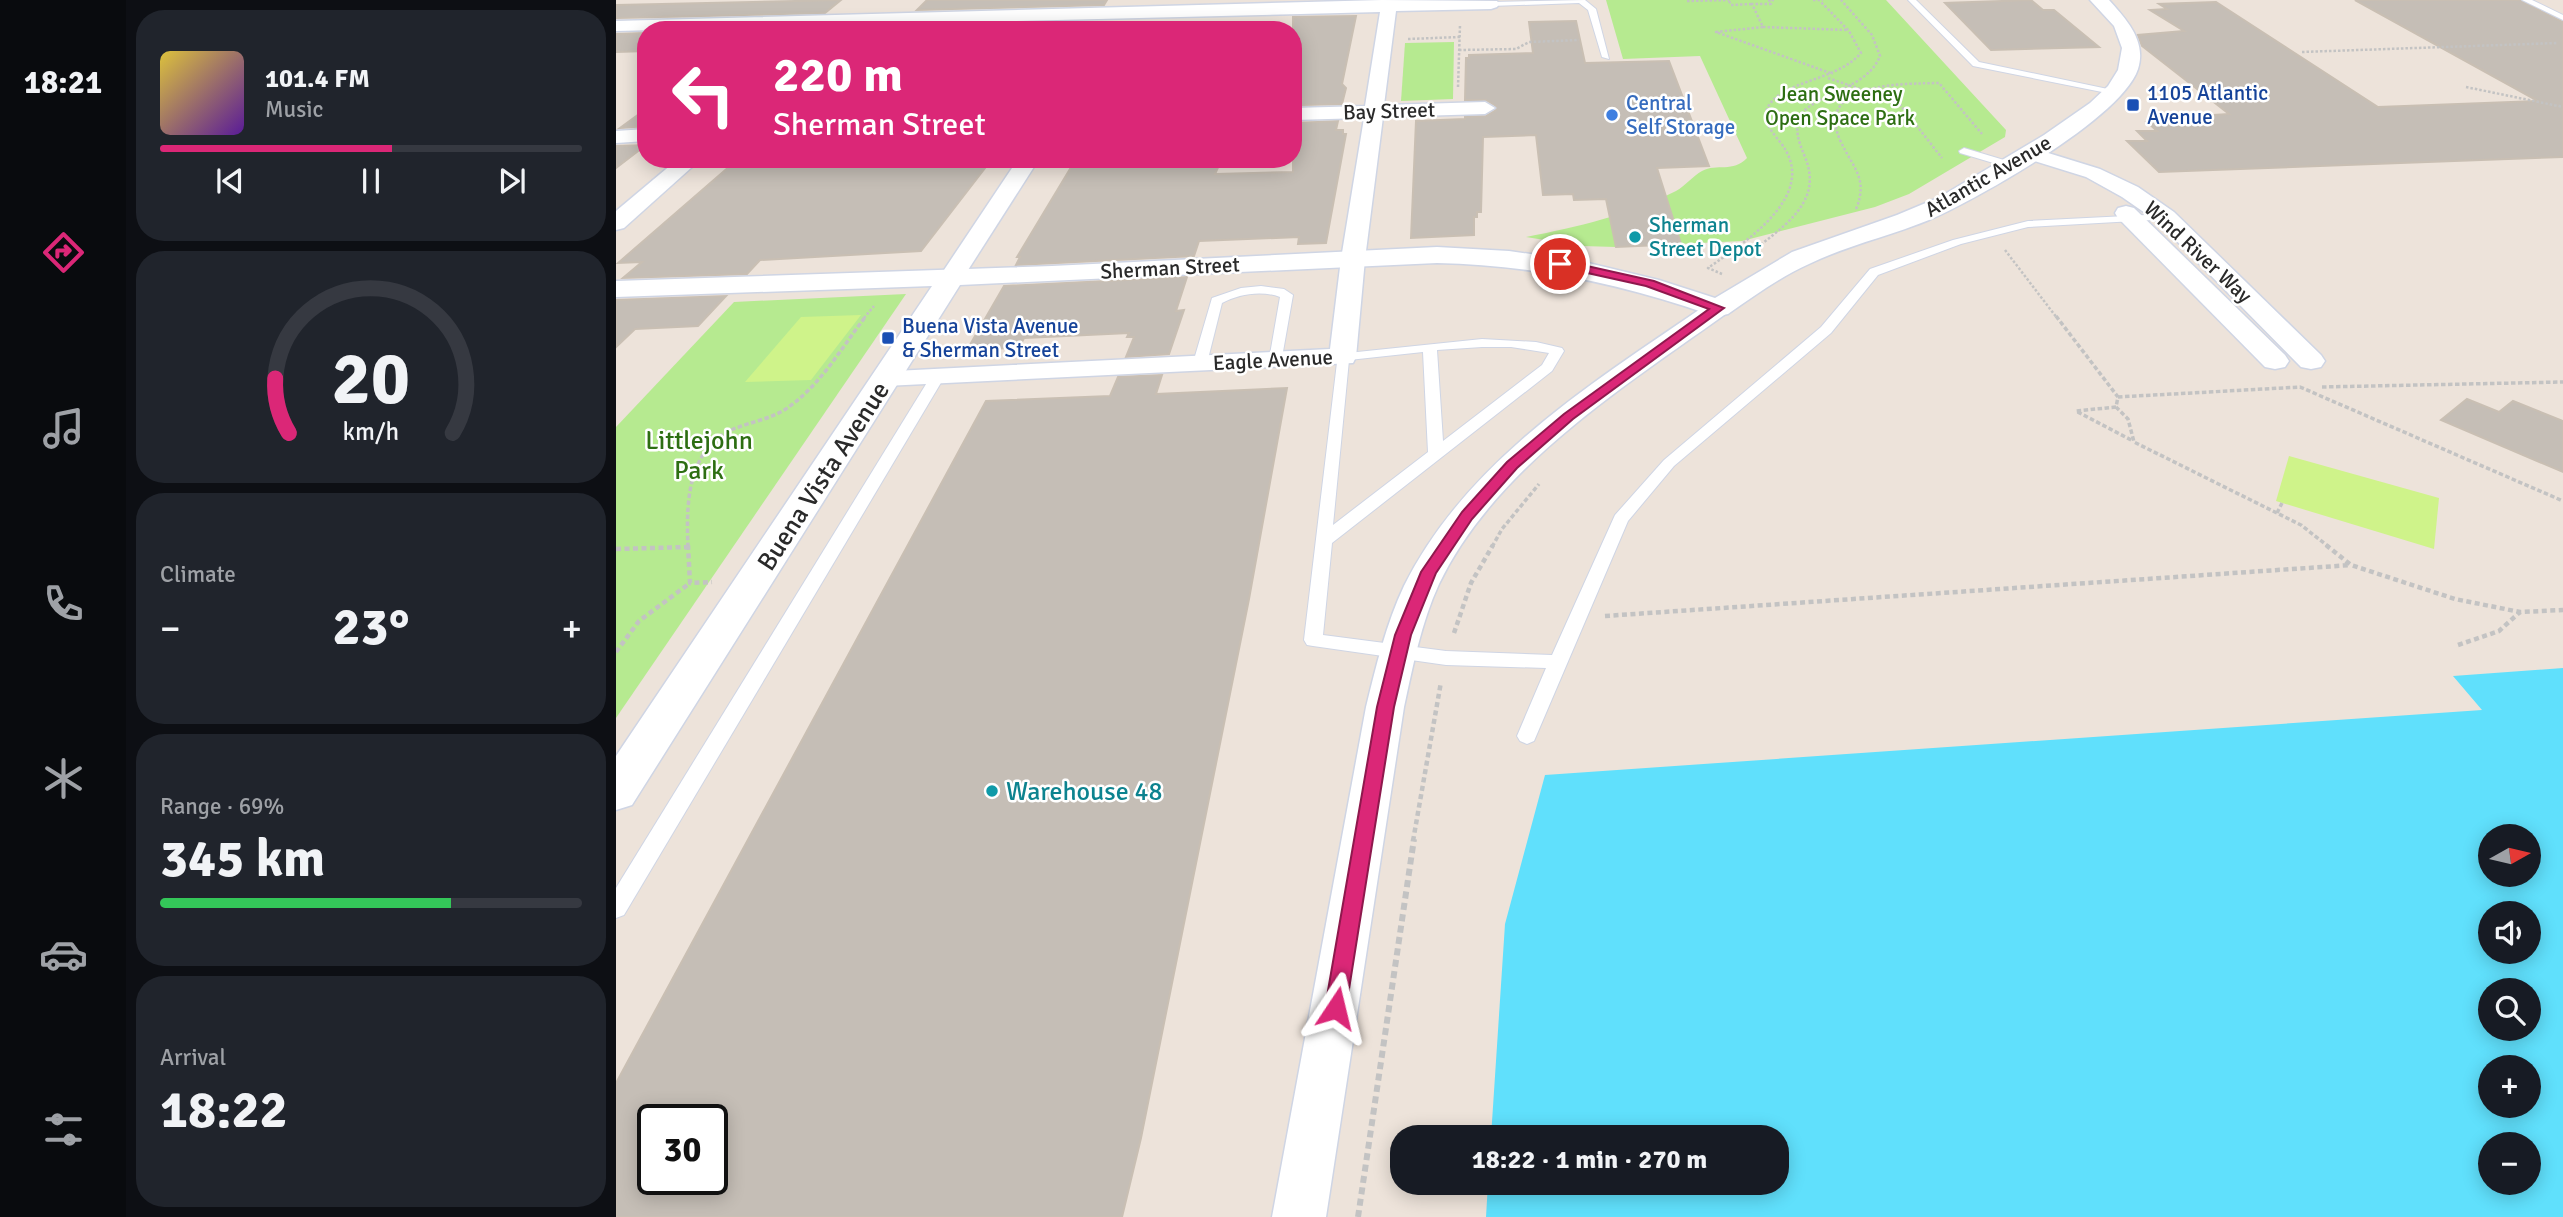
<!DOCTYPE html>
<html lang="en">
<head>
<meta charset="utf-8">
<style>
  :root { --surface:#171b24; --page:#20242c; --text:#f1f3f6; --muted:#9ea1a6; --line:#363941; --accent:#db2777 }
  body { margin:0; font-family:Signika,sans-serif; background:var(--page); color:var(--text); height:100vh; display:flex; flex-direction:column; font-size:26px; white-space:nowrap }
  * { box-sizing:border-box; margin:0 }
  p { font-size:23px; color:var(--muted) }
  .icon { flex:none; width:38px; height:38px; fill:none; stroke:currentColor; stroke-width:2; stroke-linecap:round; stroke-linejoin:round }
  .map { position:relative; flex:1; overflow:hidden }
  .drawer { display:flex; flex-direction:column; gap:10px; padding:10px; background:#0d0f14; width:490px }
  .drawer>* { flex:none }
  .guide { position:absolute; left:21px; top:21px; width:665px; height:147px; border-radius:28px; box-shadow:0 4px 18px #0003; background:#db2777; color:#fff; overflow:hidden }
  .needle { width:46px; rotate:82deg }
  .tools { position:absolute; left:1862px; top:824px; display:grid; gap:14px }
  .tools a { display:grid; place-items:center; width:63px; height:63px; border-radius:50%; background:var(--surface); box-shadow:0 4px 18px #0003; font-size:35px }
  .speed { position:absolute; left:21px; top:1104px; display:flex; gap:14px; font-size:35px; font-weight:700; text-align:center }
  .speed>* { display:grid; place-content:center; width:91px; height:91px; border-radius:50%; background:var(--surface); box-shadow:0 4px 18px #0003; line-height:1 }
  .speed .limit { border:4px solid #111; border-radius:10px; background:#fff; color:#111 }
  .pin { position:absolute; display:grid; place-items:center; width:60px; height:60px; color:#fff; margin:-30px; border:4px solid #fff; border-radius:50%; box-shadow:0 2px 7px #0007 }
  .me { position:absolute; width:77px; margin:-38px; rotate:10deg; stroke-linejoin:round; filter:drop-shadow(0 0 5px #0008) }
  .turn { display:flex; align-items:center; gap:24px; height:147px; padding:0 21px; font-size:32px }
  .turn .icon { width:91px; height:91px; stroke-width:2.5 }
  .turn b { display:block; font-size:49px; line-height:60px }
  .big { font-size:52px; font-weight:700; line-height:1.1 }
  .drawer .widget { flex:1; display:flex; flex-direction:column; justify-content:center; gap:10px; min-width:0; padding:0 24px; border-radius:28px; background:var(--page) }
  .drawer .dial { align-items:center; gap:0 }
  .dial svg { height:182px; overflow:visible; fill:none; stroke:var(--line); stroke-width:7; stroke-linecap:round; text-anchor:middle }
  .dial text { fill:var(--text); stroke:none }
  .song { display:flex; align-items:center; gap:21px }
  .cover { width:84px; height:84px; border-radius:10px; background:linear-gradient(135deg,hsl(50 70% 55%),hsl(270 70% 35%)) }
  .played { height:7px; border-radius:4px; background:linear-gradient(90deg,var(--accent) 55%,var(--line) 55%) }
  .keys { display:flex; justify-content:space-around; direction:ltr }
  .heat { display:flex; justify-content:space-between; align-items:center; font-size:38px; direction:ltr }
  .charge { height:10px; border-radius:5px; background:linear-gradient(90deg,#34c759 69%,var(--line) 0) }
  .trip { position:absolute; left:774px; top:1125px; width:399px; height:70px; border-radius:28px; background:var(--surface); box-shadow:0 4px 18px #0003; font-weight:700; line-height:70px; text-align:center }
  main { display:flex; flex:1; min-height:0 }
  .tabs { display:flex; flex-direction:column; width:126px; justify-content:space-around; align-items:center; background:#090b0e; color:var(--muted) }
  .tabs .icon { width:49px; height:49px }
  .tabs .selected { color:var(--accent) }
  .tabs b { font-size:32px; color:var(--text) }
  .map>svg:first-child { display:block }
  .green { fill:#b6ea90 }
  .pitch { fill:#cff38a }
  .water { fill:#60e0fc; fill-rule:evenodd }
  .building { fill:#c5beb6; stroke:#c9bfb3; stroke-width:2; fill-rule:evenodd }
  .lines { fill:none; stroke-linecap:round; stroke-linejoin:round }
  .service-casing { stroke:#cfd5e4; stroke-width:2 }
  .minor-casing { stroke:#cfd5e4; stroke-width:3 }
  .tertiary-casing { stroke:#cfd5e4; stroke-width:3 }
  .path-far3 { stroke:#c3c3c3; stroke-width:2.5; stroke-dasharray:2.5 2; stroke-linecap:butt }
  .path-far2 { stroke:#c3c3c3; stroke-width:3.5; stroke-dasharray:4.5 2.5; stroke-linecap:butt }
  .path-far1 { stroke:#c3c3c3; stroke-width:4.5; stroke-dasharray:5 3.5; stroke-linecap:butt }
  .path { stroke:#c3c3c3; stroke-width:6; stroke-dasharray:7 4.5; stroke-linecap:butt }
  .service { fill:#fff; fill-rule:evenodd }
  .minor { fill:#fff; fill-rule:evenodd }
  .tertiary { fill:#fff; fill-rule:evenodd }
  .route { fill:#db2777; stroke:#8e194d; stroke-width:2 }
  .transit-dot { fill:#1a4fb4; stroke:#fff; stroke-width:2.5 }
  .shop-dot { fill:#3f7fe0; stroke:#fff; stroke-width:2.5 }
  .culture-dot { fill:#0f9aa8; stroke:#fff; stroke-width:2.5 }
  .labels { text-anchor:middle; stroke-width:5; stroke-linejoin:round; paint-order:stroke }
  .far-transit-label { font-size:21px; fill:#164399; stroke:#fff; text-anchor:start }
  .far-park-label { font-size:21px; fill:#2d6e12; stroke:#fff }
  .far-shop-label { font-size:21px; fill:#366cbe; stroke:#fff; text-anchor:start }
  .far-street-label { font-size:21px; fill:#2a2a2a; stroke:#fff }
  .far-culture-label { font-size:21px; fill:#0d838f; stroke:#fff; text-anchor:start }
  .park-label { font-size:26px; fill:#2d6e12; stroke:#fff }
  .street-label { font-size:26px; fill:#2a2a2a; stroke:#fff }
  .culture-label { font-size:26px; fill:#0d838f; stroke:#fff; text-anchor:start }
</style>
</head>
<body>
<main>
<nav class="tabs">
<b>18:21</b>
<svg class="icon selected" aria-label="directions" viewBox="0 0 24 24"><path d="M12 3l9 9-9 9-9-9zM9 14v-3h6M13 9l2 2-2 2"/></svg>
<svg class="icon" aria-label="music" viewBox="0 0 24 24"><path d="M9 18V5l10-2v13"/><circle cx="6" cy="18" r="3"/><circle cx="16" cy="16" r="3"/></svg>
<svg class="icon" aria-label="phone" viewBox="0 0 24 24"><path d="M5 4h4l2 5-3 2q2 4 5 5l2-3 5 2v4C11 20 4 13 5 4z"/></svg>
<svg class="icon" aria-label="climate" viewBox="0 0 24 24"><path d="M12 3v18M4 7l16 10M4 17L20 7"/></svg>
<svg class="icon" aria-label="car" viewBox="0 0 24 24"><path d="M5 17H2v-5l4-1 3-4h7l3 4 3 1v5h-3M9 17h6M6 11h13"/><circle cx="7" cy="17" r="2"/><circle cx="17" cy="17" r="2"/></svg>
<svg class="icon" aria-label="filters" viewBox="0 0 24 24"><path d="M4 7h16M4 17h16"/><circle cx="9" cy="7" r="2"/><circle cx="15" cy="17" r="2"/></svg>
</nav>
<section class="drawer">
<div class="widget">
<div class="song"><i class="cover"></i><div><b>101.4 FM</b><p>Music</p></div></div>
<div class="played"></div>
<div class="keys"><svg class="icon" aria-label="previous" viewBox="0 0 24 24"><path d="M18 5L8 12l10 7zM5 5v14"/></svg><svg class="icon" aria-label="pause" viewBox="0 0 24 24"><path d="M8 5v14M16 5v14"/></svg><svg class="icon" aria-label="next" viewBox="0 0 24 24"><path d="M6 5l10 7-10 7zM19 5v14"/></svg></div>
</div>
<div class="widget dial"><svg viewBox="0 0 100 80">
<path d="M14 69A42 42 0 1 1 86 69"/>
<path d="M14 69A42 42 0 0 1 8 45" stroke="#db2777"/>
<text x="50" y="56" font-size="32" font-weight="700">20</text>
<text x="50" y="72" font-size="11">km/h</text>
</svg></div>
<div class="widget"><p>Climate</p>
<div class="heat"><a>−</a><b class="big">23°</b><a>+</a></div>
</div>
<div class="widget"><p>Range · 69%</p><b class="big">345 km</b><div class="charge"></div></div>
<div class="widget"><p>Arrival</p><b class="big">18:22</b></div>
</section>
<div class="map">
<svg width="1947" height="1217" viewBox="0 0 1947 1217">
  <rect width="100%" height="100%" fill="#ede3da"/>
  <g class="green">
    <path d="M990,0H1270L1390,130L1389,137L1293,194L1259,207L1126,241L1000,247L966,246L910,237C961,227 1013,215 1060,191C1069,186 1077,176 1086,171C1101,163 1117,173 1131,158L1084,56L1007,59Z"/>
    <polygon points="838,42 837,99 785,101 789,43"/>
    <polygon points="290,294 0,718 0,427 118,302"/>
  </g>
  <g class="pitch">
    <polygon points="245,315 195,380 129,382 185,317"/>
    <polygon points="1673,456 1823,498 1818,549 1660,501"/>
  </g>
  <path class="water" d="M1947,668V1217H870L872,1183H1160V1138L875,1137L889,924L929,775L1866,710L1837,676ZM1874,836H1913V875H1874ZM1874,914H1913V952H1874ZM1874,990H1913V1029H1874ZM1874,1068H1913V1106H1874ZM1913,1144V1183H1874V1144Z"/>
  <g class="building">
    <polygon points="225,0 209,13 0,18 0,5"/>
    <polygon points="311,0 491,0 488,5 301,10"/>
    <polygon points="1415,0 1427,10 1438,10 1483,47 1375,50 1329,3"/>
    <polygon points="1739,0 1904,0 1947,22 1947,157 1543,172 1511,141 1531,141 1521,131 1541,131 1531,122 1552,122 1548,118 1613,114 1526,46 1522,35 1568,31 1534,10 1551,9 1543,4 1600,2 1762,107 1922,101"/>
    <polygon points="740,16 726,84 730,88 726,104 685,105 687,99 677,99 677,17"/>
    <polygon points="960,21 969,63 1053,61 1093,166 1041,168 1065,244 1000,247 990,199 958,200 957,194 927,195 920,135 867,137 865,212 861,212 861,217 858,217 858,235 795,238 800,121 849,119 849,117 870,116 880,110 880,106 870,100 849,100 850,58 853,58 853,55 917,53 913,22"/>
    <polygon points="476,22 471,30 280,30 283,27"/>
    <polygon points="30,33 30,51 0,52 0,34"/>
    <polygon points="30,109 30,126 4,128"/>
    <polygon points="722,121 720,130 727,130 727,134 730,134 710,243 682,244 683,237 583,241 578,256 400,265 404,257 401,257 460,159 502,159 499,166 560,166 604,163 599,174 677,172 677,134 681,123"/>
    <polygon points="30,145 0,168 0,146"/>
    <polygon points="122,159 376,159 305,251 144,260 131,274 7,278 26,262 2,263"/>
    <polygon points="571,277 560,311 568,310 553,354 510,357 518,337 511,337 513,333 408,338 405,344 397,344 395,348 351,350 388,286"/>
    <polygon points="110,296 82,326 19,329 0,347 0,300"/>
    <path d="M546,375L540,394L671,388L633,599L525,1138L506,1217H0V1083L370,401L494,396L502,377ZM37,1120H96V1180H37Z"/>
    <polygon points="1851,399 1883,412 1897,401 1947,421 1947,472 1825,420"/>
  </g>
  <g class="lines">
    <g class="service-casing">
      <g id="service">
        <polygon points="969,0 980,9 993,59 986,57 972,10 963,3 875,6 871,4 875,2"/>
        <polygon points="1292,0 1300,0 1363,62 1506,92 1501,95 1357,66"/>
        <polygon points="1906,0 1916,0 1947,15 1947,20"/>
        <polygon points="1348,148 1398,163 1399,165 1394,168 1344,153 1343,151"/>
        <path d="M1550,214L1554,215V219L1412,227L1345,244L1262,275L1215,333L1058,466L1012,521L918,741L911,744L904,741L901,736L930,668L830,665L697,646L691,645L688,640L722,354L866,339L920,342L946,348L948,351L936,371L716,543L707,635L830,651L936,655L999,515L1048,460L1205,327L1254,269L1337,240L1412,221ZM866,347H895L933,353L926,365L827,441L821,350ZM807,352L812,452L717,525L733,360Z"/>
        <path d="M645,286L668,289L677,295L665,363H655L653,360L664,297C645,290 623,294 606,303L591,363L589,366H579L577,363L596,298L625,288Z"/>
        <polygon points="322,372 329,376 8,915 0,918 0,888 315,376"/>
      </g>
    </g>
    <g class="minor-casing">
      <g id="minor">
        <polygon points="766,0 881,1 883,4 881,7 875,9 780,11 768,105 869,102 879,108 869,114 767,117 749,259 740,357 737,363 269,386 259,384 255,378 259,372 714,349 725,259 748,118 677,120 677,108 749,106 764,12 0,31 0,21"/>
        <polygon points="30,129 30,141 0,143 0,131"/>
        <polygon points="1413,147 1484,169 1522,187 1558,212 1705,355 1709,361 1705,367 1695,369 1685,367 1542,222 1506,197 1470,177 1406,157 1403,153 1406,149"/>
        <polygon points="62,159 85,159 8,228 0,230 0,211"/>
        <polygon points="402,159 423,159 345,281 336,283 327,281 324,276"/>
        <polygon points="1510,206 1518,208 1669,355 1673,361 1669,367 1659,369 1649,367 1502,218 1499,213 1502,208"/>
        <path d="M1102,300L1111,303L1115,308L1111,313C1009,386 879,467 823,584C805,623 797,666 788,707L710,1217H656L750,707C760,666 770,624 788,586C851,459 981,380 1093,303Z"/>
      </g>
    </g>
    <g class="tertiary-casing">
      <path id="tertiary" d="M1474,0H1493C1510,19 1531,41 1522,69C1506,118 1361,199 1313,220C1274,236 1232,245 1193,264C1164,277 1138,296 1112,314L1102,316L1092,314C1003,283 915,265 821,263L344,285L16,805L0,810V756L316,286L0,297V281L436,266L821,247L893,251L964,261L1043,280L1099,298L1176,252L1281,215L1324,197L1428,135L1474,103L1492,86L1502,70L1506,48L1498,26Z"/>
    </g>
    <g class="path-far3">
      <polyline points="1158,0 1153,0 1155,4 1136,4 1147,27 1232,30"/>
      <polyline points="1197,0 1207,0"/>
      <polyline points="1071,1 1113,0"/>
      <polyline points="1113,1 1115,5 1136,4"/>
      <polyline points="1147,27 1100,32 1217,74"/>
      <polyline points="792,39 844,37"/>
      <polyline points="843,50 900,49 913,42 963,40"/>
      <polyline points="1686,52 1942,43"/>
      <polyline points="1212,78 1282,102 1326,158"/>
      <polyline points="842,87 844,25"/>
      <polyline points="1850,87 1947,107"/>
      <path d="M1240,209C1253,178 1236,167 1224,140C1198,81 1290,84 1323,83L1366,134"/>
      <polyline points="1389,250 1441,318"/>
      <path d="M1131,256C1162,229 1209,205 1189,157C1183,142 1178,131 1184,115C1206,90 1251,89 1264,56L1256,35L1225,0"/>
      <path d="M1106,274L1092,268C1129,242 1206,194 1164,142C1157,133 1146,121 1151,109C1164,80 1220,82 1245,53L1233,31L1204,1"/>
      <polyline points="248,318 258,306"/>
    </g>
    <g class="path-far2">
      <polyline points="1440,316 1502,397 1500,407 1512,419 1518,442 1685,525 1713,547"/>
      <polyline points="1706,387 1947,382"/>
      <polyline points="1502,397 1684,387 1947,501"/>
      <polyline points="1500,407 1460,411 1517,441"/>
      <polyline points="1661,513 1666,503"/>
      <polyline points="69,547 73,547"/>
      <path d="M72,547C70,503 71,447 120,428C138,421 159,418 174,406C206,383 226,347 250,316"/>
      <polyline points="876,547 886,529 923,484"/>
    </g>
    <g class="path-far1">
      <polyline points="72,545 74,583 96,582"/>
      <polyline points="1710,545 1735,565 1839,599 1904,612 1947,610"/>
      <polyline points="0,549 73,547"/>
      <polyline points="989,616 1735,565"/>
      <polyline points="838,633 855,583 877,545"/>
      <polyline points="1842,645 1883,631 1904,612"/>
      <polyline points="0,652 23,621 74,583"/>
      <polyline points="797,841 825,682"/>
    </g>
    <polyline class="path" points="742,1217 798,839"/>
    <use href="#service" class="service"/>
    <use href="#minor" class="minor"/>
    <use href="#tertiary" class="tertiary"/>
  </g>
  <polygon class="route" points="944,260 1038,281 1108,308 957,419 901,468 856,519 820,573 795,635 778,707 730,1008 727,1015 720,1018 712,1015 709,1008 761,707 779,635 805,572 846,512 891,462 948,414 1093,309 1030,286 940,266 938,264"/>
  <g class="transit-dot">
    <rect x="1510" y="98" width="14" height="14" rx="3.5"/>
    <rect x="265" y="331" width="14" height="14" rx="3.5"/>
  </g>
  <circle class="shop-dot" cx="996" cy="115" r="7"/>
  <g class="culture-dot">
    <circle cx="1019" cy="237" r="7"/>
    <circle cx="376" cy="791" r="7"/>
  </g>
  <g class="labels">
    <g class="far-transit-label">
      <text x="1531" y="100">1105 Atlantic<tspan x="1531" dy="24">Avenue</tspan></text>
      <text x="286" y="333">Buena Vista Avenue<tspan x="286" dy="24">&amp; Sherman Street</tspan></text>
    </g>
    <g class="far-park-label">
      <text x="1224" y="101">Jean Sweeney<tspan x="1224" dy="24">Open Space Park</tspan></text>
    </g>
    <g class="far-shop-label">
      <text x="1010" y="110">Central<tspan x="1010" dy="24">Self Storage</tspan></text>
    </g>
    <g class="far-street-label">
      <text transform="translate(773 111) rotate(-2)" y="7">Bay Street</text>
      <text transform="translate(1372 176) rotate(-30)" y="7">Atlantic Avenue</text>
      <text transform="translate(1582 252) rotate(43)" y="7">Wind River Way</text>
      <text transform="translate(554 268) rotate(-3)" y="7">Sherman Street</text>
      <text transform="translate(657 360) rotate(-3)" y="7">Eagle Avenue</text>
    </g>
    <g class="far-culture-label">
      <text x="1033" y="232">Sherman<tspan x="1033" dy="24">Street Depot</tspan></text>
    </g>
    <g class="park-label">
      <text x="83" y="449">Littlejohn<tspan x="83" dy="30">Park</tspan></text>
    </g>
    <g class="street-label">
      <text transform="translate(207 476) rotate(-57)" y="9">Buena Vista Avenue</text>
    </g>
    <g class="culture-label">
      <text x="390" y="800">Warehouse 48</text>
    </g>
  </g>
</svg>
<div class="tools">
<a><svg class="needle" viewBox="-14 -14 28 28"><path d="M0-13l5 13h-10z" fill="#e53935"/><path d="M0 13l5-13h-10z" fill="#9ea1a6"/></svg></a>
<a><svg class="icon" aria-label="sound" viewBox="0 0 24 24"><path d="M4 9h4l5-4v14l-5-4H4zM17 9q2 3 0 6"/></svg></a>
<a><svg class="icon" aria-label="search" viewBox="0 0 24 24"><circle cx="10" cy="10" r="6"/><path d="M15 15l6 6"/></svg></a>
<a>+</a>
<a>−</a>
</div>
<div class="speed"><div class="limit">30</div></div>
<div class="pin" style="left:944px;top:264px;background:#d93025"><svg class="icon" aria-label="arrive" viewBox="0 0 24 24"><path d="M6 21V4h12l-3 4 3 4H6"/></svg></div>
<svg class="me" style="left:720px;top:1008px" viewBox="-20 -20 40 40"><path d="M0-17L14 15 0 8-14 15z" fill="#db2777" stroke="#fff" stroke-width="4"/></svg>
<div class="trip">18:22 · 1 min · 270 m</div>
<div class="guide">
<div class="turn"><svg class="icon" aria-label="left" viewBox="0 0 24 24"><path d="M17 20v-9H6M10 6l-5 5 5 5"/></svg><div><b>220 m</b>Sherman Street</div></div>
</div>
</div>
</main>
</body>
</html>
